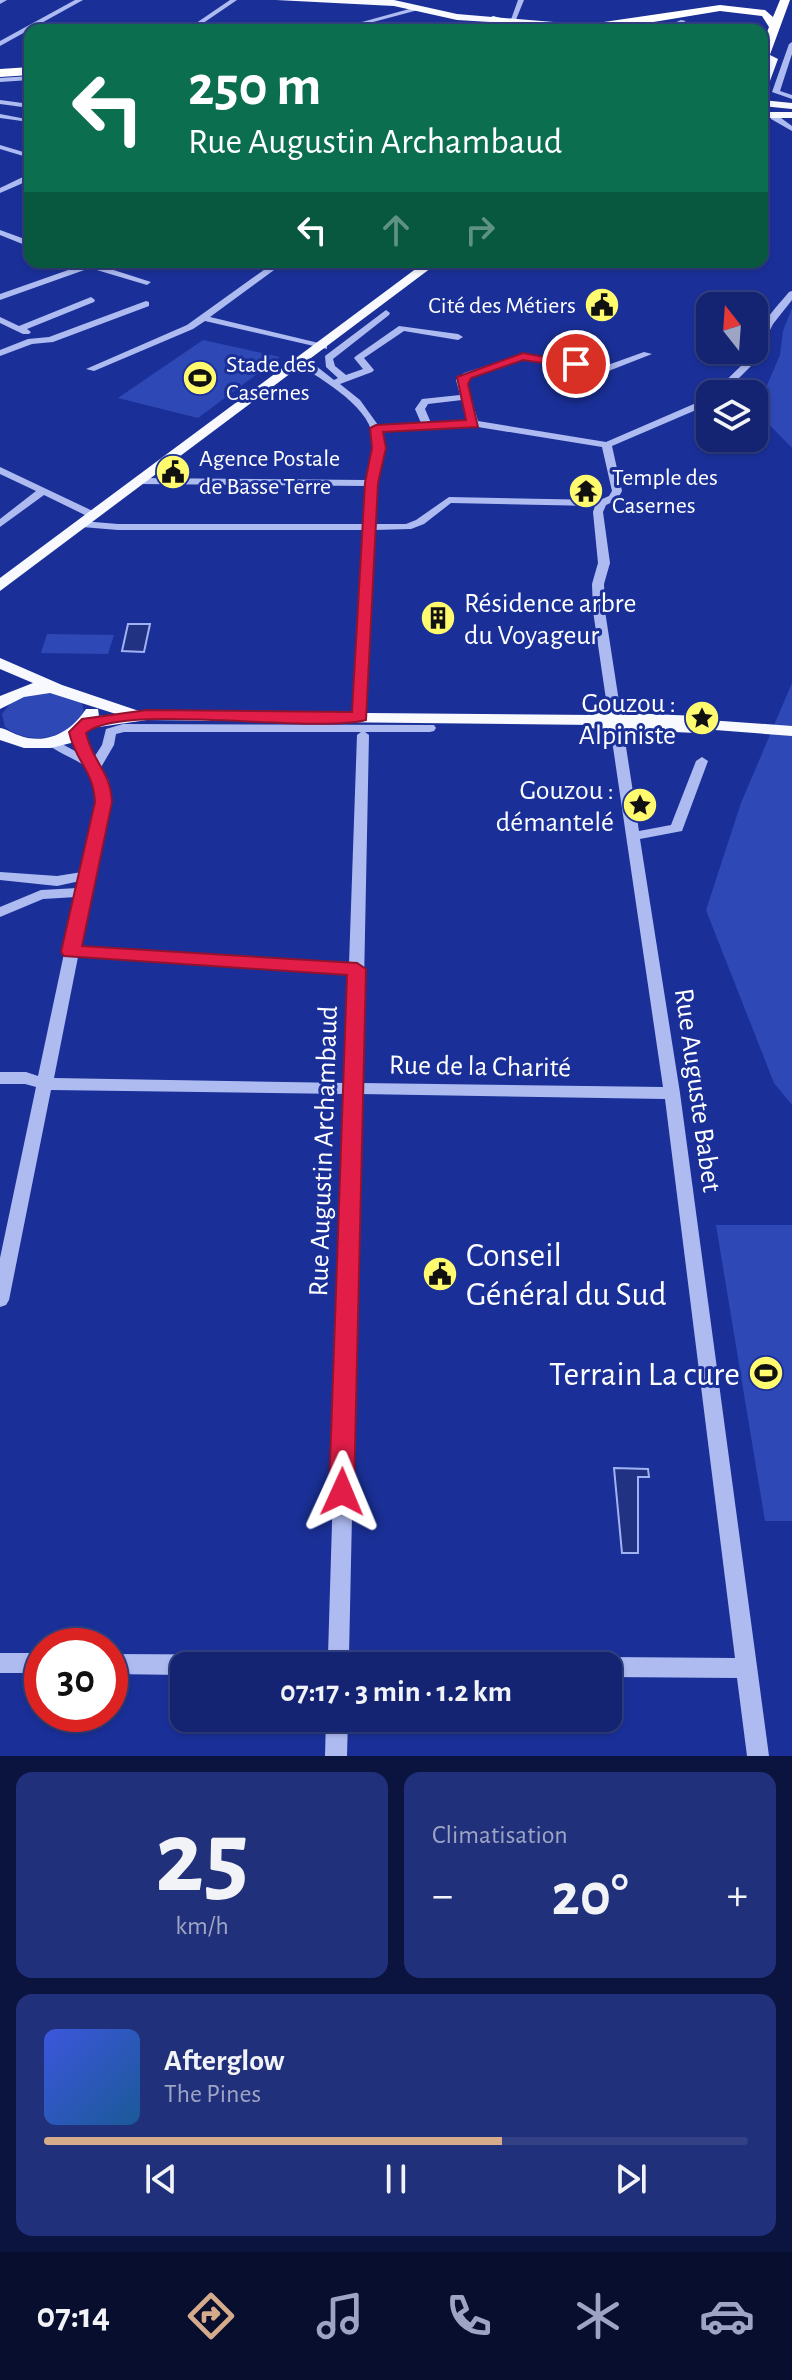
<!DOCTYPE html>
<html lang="fr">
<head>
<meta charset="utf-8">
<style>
  :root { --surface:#142472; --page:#21307a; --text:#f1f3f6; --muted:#9da4c4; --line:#334184; --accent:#d6ab8b }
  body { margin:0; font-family:"Alegreya Sans",sans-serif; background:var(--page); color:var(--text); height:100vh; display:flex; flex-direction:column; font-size:30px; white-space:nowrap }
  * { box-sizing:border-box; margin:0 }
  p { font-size:26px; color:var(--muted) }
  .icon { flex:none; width:44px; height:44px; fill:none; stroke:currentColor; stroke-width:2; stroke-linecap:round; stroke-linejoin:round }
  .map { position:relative; height:1756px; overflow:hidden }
  .sheet { display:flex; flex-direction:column; gap:16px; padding:16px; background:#0b143f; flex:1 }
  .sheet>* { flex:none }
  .guide { position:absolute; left:24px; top:24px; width:744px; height:244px; border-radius:16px; box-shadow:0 2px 6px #0004,0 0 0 2px var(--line); background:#0b6e4f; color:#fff; overflow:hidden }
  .needle { width:52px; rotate:343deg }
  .buttons { position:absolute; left:696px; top:292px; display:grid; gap:16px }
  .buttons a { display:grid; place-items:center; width:72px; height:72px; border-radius:16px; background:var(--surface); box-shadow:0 2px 6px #0004,0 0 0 2px var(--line); font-size:40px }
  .speed { position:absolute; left:24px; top:1628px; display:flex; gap:16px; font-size:40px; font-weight:700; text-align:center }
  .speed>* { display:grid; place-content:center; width:104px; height:104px; border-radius:50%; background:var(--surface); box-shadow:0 2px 6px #0004,0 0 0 2px var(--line); line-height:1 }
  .speed .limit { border:12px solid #d22; background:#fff; color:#111 }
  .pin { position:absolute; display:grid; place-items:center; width:68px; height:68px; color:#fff; margin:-34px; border:4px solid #fff; border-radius:50%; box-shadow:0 2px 8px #0007 }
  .me { position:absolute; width:88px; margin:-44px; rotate:1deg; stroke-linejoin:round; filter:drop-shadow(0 0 6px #0008) }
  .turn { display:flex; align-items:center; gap:28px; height:168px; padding:0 32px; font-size:36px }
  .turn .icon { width:104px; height:104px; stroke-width:2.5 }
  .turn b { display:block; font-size:56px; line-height:68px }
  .lanes { display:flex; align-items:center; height:76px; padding:0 32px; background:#0003; justify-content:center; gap:40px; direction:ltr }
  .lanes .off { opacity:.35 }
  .big { font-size:60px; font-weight:700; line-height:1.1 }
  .sheet .tile { flex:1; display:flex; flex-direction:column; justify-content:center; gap:12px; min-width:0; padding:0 28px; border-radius:16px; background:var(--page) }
  .sheet .dial { align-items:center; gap:0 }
  .dial b { font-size:104px; line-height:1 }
  .song { display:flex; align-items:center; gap:24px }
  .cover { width:96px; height:96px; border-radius:12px; background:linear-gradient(135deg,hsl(230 70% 55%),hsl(210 70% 35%)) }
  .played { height:8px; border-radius:4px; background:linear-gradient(90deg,var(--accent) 65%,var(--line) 65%) }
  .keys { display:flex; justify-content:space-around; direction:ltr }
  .heat { display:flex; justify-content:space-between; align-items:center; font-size:44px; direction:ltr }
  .sheet .tiles { flex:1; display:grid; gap:16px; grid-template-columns:1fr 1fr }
  .tile:last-child { grid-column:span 2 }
  .trip { position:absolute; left:170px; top:1652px; width:452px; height:80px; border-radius:16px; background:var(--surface); box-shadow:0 2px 6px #0004,0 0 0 2px var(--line); font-weight:700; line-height:80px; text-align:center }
  .menu { display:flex; height:128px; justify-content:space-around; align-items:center; background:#080e2e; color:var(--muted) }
  .menu .icon { width:56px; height:56px }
  .menu .current { color:var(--accent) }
  .menu b { font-size:36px; color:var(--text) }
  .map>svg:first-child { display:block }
  .green { fill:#2e48b6 }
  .water { fill:#223283; stroke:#a1b2f3; stroke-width:2 }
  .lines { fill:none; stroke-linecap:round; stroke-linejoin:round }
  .minor { fill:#aebbf1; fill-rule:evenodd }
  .major { fill:#f8f9ff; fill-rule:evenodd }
  .highway { fill:#fff; fill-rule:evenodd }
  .major-bridge { stroke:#f8f9ff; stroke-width:17 }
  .route { fill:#e11d48; stroke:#92132f; stroke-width:2 }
  .labels { text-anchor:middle; stroke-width:6; stroke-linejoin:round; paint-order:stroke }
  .far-poi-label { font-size:24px; fill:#fff; stroke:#1a3098; text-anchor:start }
  .poi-label { font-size:28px; fill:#fff; stroke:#1a3098; text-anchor:end }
  .street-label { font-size:28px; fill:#fff; stroke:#1a3098 }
  .near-poi-label { font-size:34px; fill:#fff; stroke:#1a3098; text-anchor:start }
</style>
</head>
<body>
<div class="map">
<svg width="792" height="1756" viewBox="0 0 792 1756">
  <rect width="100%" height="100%" fill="#1a3098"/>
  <g class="green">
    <polygon points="792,308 792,448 756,411 780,355 783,331"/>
    <polygon points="203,340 280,357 198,418 118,398"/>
    <polygon points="47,634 114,635 108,654 41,653"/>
    <polygon points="792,683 792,1105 774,1083 706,910 741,803"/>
    <path d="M43,691L81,701L85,714C67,738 30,747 5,727L2,714L12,701Z"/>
    <polygon points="716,1225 792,1225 792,1521 765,1521"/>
  </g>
  <g class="water">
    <polygon points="128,624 150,624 144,652 122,651"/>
    <polygon points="614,1468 648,1469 649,1477 638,1477 638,1553 622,1553"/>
  </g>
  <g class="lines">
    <g class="minor">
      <polygon points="0,0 7,0 0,4"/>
      <polygon points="75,0 83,0 0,46 0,41"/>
      <polygon points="230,0 237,0 193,30 186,30"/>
      <polygon points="518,0 524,0 513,27 508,28"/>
      <polygon points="420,6 422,9 343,30 333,30"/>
      <polygon points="681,20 686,21 667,30 658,30"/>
      <polygon points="792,42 792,54 780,91 792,95 792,99 772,92 789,44"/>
      <polygon points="30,76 30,80 0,82 0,78"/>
      <polygon points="0,100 30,104 30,108 0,104"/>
      <polygon points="0,114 26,119 22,121 0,118"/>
      <polygon points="771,115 777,115 792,126 792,131 771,119"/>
      <polygon points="0,145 30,154 30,158 0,149"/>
      <polygon points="27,175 30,175 30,180 0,193 0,188"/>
      <polygon points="0,230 30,241 30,247 0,235"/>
      <polygon points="91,262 103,262 98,265 151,282 147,285 90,268 0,300 0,294"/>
      <polygon points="275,262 285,262 210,317 327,345 327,349 205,321 193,329 94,371 86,369 187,325"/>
      <path d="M792,291V300L773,324L753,364L723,394H712L744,363L751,350H754C754,329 776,308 789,292Z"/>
      <polygon points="91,297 95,300 94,302 27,329 31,332 29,334 23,334 0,323 0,317 19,326"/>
      <polygon points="146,301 149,302 149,306 53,342 32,344 0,356 0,350 28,339 49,337"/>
      <path d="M386,310L390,313L389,315L333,359L335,366L346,375L363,369L354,358L356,356L399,326L458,334L463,337L458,340L404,331L364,358L374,370L372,372L340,384L360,400L378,425L421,423L415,409L422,399L460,395L456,380L464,373L523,354L605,366L644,352L652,354L606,372L524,360L470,377L466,381L478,421L606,442L710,397V404L612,446L622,491L617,500L606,505L603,512L610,563L604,584L605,611L639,831L671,825L696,761L702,757L708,761L682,831L640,839L680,1093L769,1756H747L737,1678L608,1677V1666H598L601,1660L608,1657L735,1658L665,1099L361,1094L349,1656H393L400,1659L404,1666H184V1675L110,1674V1654L328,1655L345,1094L51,1090L9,1300L6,1305L0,1307V1258L36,1087L25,1084H0V1072H26L38,1076L76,897L43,899L0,917V907L41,890L78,888L80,881L57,886L0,880V872L57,876L82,872C87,847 108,788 87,768C76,758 56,753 45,742L51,738L75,751L71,732L73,729H81L87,750L93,759L102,745L106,729L123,724L434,725L436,728L434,731L430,732H365L369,735L362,1083L663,1087L593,611L592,584L598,563L593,512L595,506L451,503L424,524L411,529L374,530L366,717L360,721L354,717L363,530H118L82,527L77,524L82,521L118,524H364L366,486L139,484L134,481L139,478L366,480C369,468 376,448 373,436C367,403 316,376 291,360L296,357L311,362L334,380L338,378L326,367L325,356ZM462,400L468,421L431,423L425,409L428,404ZM478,427L602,447L612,491L609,496L600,500L449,497L416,520L406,524H375L376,483L384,437L381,431ZM124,732H361L357,735L349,964L80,948L110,802L109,781L100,769L114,745L116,734ZM78,957L349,974L346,1083L54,1078Z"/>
      <polygon points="0,467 97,513 98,515 97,517 89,517 44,495 0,527 0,519 36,491 0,474"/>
      <rect x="0" y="1653" width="42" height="20"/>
      <polygon points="326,1718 348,1718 347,1756 325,1756"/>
    </g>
    <g class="major">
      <polygon points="276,0 394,0 457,14 578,24 573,27 457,20 394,6"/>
      <polygon points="762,51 778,59 767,89 762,92 762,76 768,60 762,58"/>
      <polygon points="762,100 792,103 792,109 762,106"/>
      <rect x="762" y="112" width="30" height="6"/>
      <polygon points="425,262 439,262 0,591 0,578"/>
      <path d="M0,658L62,685L139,711L594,715L603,720L594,725L147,720L92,728L71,743L51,748H24L0,740V728C7,729 12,733 18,735C46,746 71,732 86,709H98L99,716L116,714L50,693L24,697L0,709V696L33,683L0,669Z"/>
      <polygon points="708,720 792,726 792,736 702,729 699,725"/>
    </g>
    <g class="highway">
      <polygon points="780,0 790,0 768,60 762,63 762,45 769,27 762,16 720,11 605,30 549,30 720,5 765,10 773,17"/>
      <polygon points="493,16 514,22 515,24 512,30 500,30 503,26 488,19"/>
      <polygon points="30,67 30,75 0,77 0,69"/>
    </g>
    <polyline class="major-bridge" points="594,720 708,725"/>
  </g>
  <path class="route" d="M523,353L582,364L576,368L523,360L471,378L468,384L478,427L383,432L386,448L378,483L366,720C311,734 121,702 86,733C93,764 110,769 112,802L82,946L357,963L366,969L354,1492L351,1500L342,1503L333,1500L329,1492L347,975L64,956L61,952L95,802C93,769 76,763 69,732L82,719L147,710L352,712L365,483L372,448L370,428L376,425L466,420L457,377Z"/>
  <defs>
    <g id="civic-disc" transform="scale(1.8)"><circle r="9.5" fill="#fffa6e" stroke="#1a3098"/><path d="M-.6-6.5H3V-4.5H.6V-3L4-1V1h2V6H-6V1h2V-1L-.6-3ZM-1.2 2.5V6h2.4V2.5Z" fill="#111"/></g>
    <g id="stadium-disc" transform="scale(1.8)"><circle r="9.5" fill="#fffa6e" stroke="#1a3098"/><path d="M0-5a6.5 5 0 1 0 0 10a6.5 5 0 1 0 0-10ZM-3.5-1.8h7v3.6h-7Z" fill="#111"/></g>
    <g id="temple-disc" transform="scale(1.8)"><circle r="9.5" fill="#fffa6e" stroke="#1a3098"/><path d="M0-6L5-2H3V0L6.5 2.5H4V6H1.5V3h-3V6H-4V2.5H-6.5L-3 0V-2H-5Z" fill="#111"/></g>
    <g id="building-disc" transform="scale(1.8)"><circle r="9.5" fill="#fffa6e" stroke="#1a3098"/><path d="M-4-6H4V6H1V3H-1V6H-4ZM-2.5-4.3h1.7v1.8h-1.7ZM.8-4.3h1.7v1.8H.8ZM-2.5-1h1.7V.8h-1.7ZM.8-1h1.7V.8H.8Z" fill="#111"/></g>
    <g id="sight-disc" transform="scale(1.8)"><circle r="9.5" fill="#fffa6e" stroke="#1a3098"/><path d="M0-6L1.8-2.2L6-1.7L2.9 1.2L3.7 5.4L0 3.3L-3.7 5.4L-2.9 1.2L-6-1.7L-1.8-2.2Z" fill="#111"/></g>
  </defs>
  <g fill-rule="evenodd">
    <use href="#civic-disc" x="602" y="305"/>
    <use href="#stadium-disc" x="200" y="378"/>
    <use href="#civic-disc" x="173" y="472"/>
    <use href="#temple-disc" x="586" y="491"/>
    <use href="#building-disc" x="438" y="618"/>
    <use href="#sight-disc" x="702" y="718"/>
    <use href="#sight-disc" x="640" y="805"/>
    <use href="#civic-disc" x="440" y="1274"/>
    <use href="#stadium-disc" x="766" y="1373"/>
  </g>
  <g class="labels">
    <g class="far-poi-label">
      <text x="576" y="313" text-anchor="end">Cité des Métiers</text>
      <text x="226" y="372">Stade des<tspan x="226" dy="28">Casernes</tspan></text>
      <text x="199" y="466">Agence Postale<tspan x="199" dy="28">de Basse Terre</tspan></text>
      <text x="612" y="485">Temple des<tspan x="612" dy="28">Casernes</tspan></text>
    </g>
    <g class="poi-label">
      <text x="464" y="612" text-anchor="start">Résidence arbre<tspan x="464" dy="32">du Voyageur</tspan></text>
      <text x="676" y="712">Gouzou :<tspan x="676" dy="32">Alpiniste</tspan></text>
      <text x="614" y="799">Gouzou :<tspan x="614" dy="32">démantelé</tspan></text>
    </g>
    <g class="street-label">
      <text transform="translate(480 1065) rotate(1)" y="10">Rue de la Charité</text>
      <text transform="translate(699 1090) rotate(82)" y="10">Rue Auguste Babet</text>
      <text transform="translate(322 1151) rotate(-88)" y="10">Rue Augustin Archambaud</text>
    </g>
    <g class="near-poi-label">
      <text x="466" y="1266">Conseil<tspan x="466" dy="39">Général du Sud</tspan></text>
      <text x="740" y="1385" text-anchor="end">Terrain La cure</text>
    </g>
  </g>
</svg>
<div class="buttons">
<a><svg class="needle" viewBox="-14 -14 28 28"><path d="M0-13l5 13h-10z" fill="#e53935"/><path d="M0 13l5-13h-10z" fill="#9da4c4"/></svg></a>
<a><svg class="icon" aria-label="layers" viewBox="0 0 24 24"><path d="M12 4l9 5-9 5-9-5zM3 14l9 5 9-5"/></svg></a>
</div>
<div class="speed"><div class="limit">30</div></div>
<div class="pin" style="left:576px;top:364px;background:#d93025"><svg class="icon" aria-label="arrive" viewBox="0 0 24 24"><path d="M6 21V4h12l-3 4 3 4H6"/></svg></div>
<svg class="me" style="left:342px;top:1492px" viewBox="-20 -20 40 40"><path d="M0-17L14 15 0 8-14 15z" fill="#e11d48" stroke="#fff" stroke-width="4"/></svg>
<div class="trip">07:17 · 3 min · 1.2 km</div>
<div class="guide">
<div class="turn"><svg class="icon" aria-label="left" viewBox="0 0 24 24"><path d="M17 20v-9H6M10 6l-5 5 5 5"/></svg><div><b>250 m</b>Rue Augustin Archambaud</div></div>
<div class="lanes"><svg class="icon" aria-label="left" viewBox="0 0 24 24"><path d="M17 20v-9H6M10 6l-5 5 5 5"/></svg><svg class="icon off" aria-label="ahead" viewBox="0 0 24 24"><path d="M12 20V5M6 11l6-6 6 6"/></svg><svg class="icon off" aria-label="right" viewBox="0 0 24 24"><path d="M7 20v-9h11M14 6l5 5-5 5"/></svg></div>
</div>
</div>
<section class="sheet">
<div class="tiles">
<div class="tile dial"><b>25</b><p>km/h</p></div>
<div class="tile"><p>Climatisation</p>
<div class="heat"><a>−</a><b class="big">20°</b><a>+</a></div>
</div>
<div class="tile">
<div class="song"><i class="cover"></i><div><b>Afterglow</b><p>The Pines</p></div></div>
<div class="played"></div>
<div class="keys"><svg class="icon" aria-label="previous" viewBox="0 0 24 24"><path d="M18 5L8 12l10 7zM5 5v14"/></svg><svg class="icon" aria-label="pause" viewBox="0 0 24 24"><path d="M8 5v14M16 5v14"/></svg><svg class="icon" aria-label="next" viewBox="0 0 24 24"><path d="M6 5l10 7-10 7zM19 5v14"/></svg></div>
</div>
</div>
</section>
<nav class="menu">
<b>07:14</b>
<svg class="icon current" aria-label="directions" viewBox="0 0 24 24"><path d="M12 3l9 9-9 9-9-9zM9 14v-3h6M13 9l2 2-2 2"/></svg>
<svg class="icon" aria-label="music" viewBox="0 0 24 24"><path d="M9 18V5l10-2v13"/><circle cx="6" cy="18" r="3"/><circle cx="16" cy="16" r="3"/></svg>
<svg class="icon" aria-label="phone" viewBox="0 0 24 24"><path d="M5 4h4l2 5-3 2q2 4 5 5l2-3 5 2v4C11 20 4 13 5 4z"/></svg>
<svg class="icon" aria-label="climate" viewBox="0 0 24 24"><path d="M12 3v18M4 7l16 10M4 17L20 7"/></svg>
<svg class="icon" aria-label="car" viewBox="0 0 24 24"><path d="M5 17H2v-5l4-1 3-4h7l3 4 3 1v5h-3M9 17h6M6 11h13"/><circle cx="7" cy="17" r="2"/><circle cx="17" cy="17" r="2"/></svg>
</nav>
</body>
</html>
